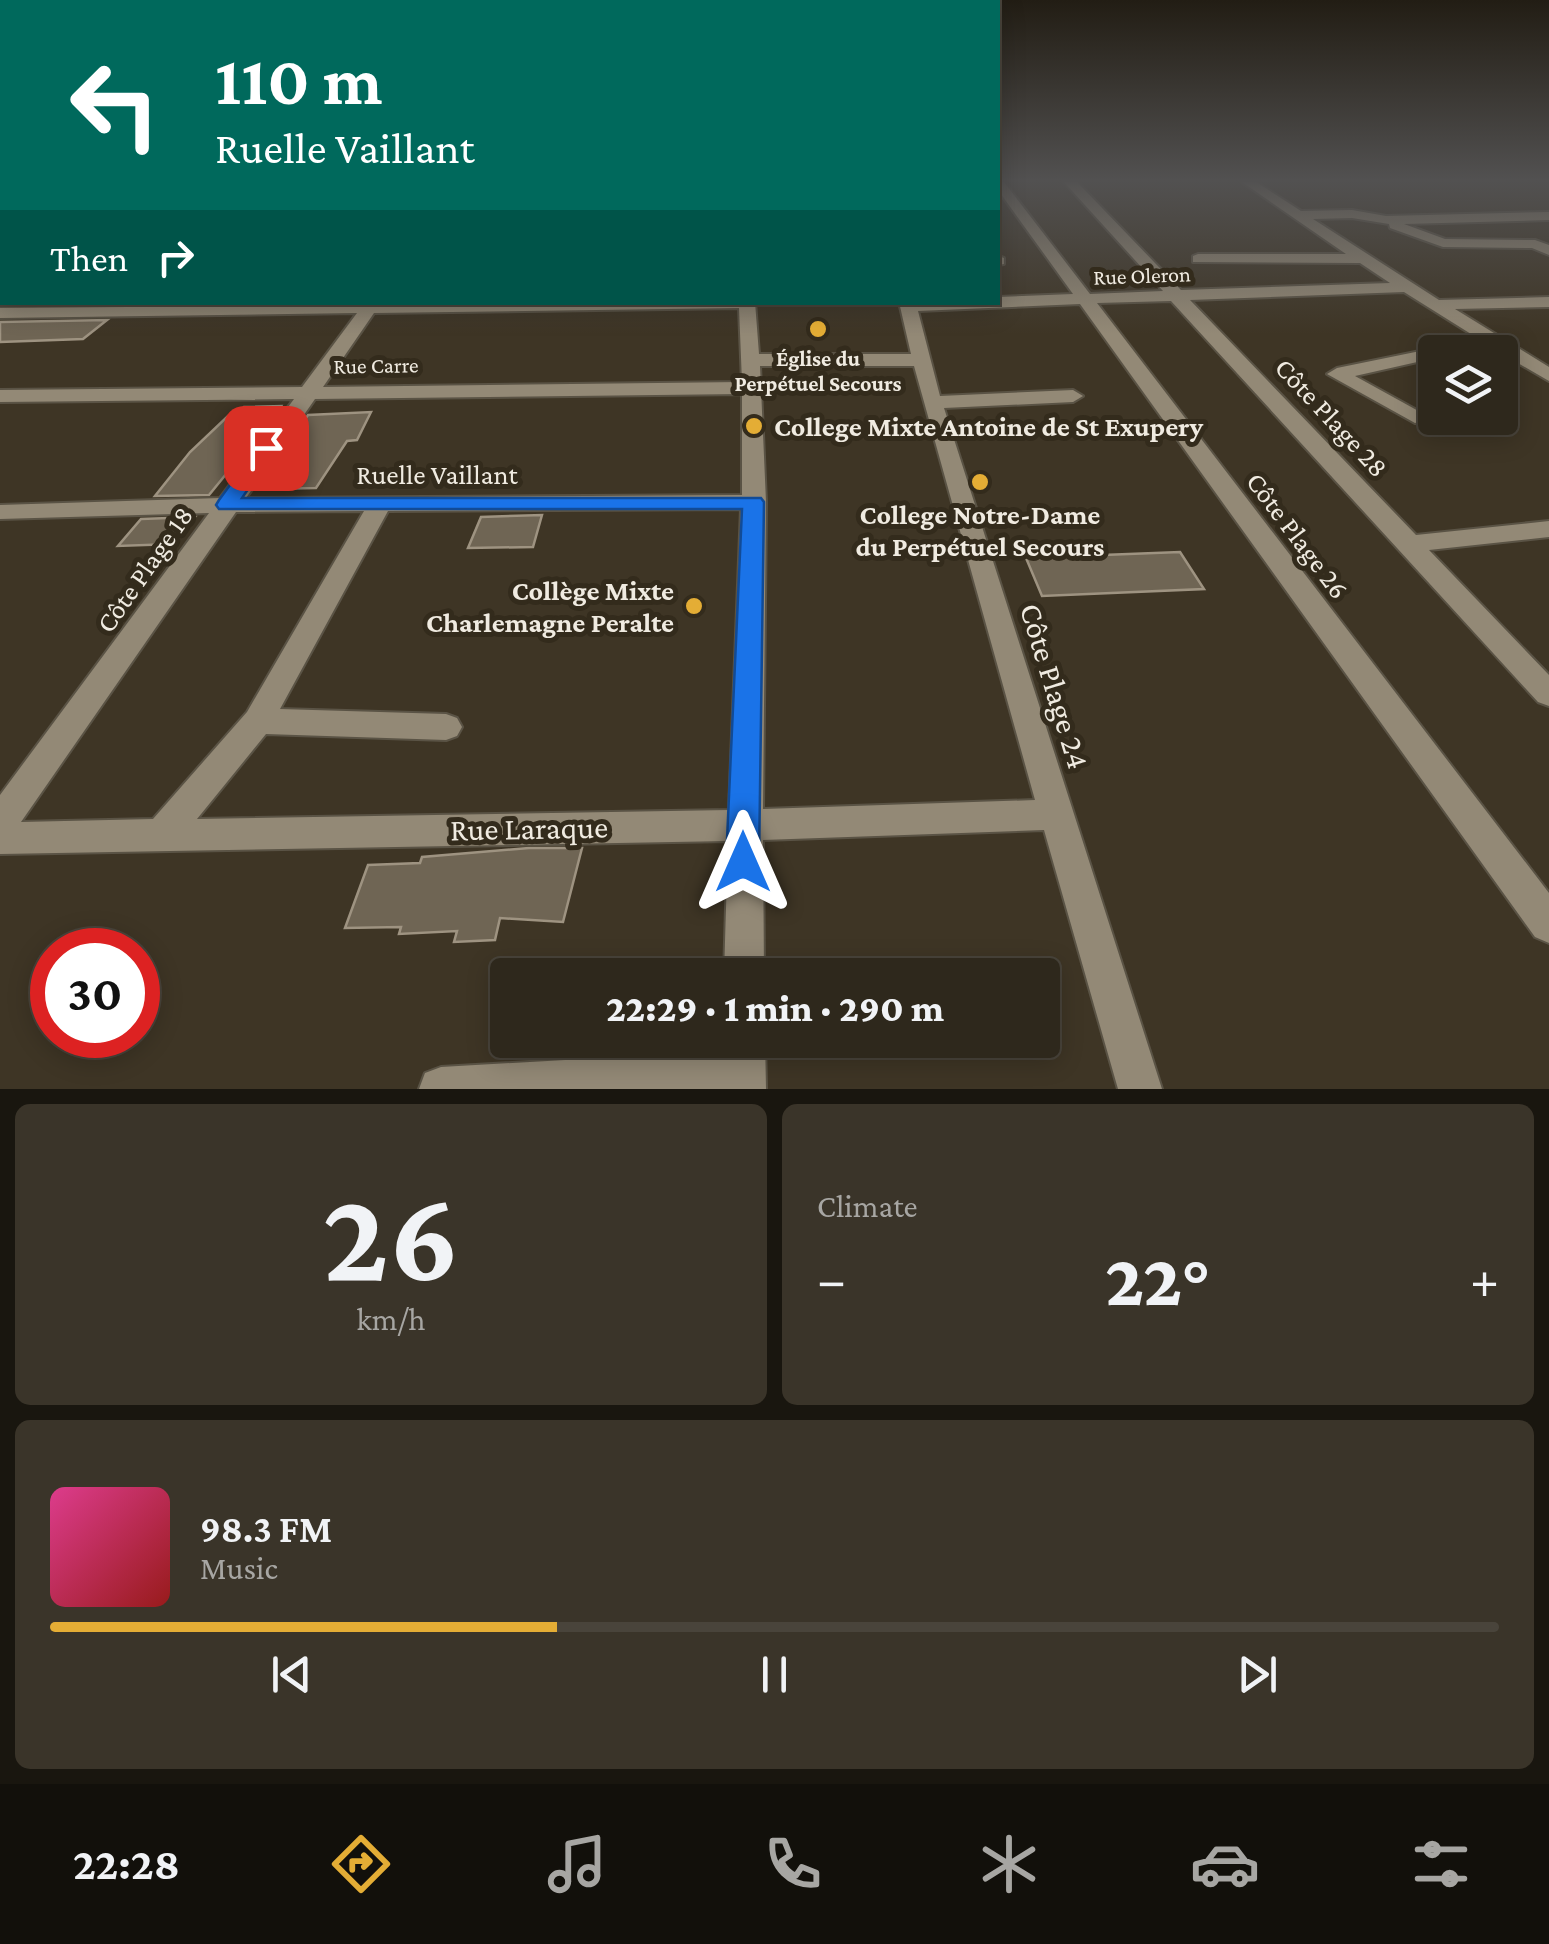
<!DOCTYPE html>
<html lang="en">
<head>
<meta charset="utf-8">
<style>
  :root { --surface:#2e281c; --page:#3a3429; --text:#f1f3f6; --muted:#a7a6a3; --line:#49443b; --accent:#e4ad35 }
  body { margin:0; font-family:"Crimson Pro",serif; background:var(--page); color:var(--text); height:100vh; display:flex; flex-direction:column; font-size:38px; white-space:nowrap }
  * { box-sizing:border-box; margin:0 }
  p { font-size:32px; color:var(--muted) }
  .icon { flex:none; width:55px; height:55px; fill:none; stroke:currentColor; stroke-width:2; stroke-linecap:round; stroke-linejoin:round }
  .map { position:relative; height:1089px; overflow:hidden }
  .side { display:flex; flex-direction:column; gap:15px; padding:15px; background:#19160f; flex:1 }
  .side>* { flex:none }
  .guide { position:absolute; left:0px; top:0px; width:1000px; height:305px; box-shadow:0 5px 25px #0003,0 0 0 2px var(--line); background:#00695c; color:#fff; overflow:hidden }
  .tools { position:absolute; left:1418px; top:335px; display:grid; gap:20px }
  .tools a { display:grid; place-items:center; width:100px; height:100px; border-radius:10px; background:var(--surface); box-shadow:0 5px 25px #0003,0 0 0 2px var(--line); font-size:50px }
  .speed { position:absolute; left:30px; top:928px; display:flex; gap:20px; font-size:50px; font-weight:700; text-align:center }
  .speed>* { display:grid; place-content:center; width:130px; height:130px; border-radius:50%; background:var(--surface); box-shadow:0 5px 25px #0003,0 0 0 2px var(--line); line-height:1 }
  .speed .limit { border:15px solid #d22; background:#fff; color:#111 }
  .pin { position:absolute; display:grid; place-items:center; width:85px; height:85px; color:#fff; margin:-42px; border-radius:20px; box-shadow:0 5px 15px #0006 }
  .me { position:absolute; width:110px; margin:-55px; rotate:0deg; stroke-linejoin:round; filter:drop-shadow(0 0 8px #0008) }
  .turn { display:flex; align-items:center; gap:35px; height:210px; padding:0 50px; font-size:45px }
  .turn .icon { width:130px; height:130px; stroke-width:2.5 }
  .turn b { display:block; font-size:70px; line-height:85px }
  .then { display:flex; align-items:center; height:95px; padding:0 50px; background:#0003; gap:20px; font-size:38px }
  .big { font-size:75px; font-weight:800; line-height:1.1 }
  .side .card { flex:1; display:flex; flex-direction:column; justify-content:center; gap:15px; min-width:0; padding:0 35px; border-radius:15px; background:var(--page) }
  .side .dial { align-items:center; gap:0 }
  .dial b { font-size:130px; line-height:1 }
  .song { display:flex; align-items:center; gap:30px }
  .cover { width:120px; height:120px; border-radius:15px; background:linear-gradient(135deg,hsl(330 70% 55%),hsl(0 70% 35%)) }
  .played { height:10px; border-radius:5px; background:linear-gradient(90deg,var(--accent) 35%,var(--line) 35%) }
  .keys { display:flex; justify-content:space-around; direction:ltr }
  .heat { display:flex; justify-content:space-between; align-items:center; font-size:55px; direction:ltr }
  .side .tiles { flex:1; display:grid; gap:15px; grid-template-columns:1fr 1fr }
  .card:last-child { grid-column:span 2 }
  .trip { position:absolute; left:490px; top:958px; width:570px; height:100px; border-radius:10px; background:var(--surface); box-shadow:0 5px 25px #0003,0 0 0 2px var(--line); font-weight:800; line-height:100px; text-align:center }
  .dock { display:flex; height:160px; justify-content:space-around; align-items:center; background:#12100b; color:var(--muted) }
  .dock .icon { width:70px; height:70px }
  .dock .active { color:var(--accent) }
  .dock b { font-size:45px; color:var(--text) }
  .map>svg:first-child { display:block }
  .building { fill:#6f6554; stroke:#9e9381; stroke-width:2.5 }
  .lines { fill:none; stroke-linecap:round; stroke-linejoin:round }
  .minor-casing { stroke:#5a5345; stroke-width:4 }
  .minor { fill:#938976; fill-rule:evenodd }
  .route { fill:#1a73e8; stroke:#114b97; stroke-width:2.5 }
  .poi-dot { fill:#e4ad35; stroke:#332b1c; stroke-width:4 }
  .labels { text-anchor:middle; stroke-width:10; stroke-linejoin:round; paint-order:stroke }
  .far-street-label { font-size:22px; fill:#f0ebe1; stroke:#332b1c }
  .far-poi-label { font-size:22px; font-weight:bold; fill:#f0ebe1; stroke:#332b1c }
  .street-label { font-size:28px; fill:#f0ebe1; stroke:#332b1c }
  .poi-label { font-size:28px; font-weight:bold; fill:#f0ebe1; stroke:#332b1c; text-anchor:start }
  .near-street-label { font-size:32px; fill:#f0ebe1; stroke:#332b1c }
</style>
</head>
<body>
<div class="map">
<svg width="1549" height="1089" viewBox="0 0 1549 1089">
  <rect width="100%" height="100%" fill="#3e3525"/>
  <g class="building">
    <polygon points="107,320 83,339 0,342 0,322"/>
    <polygon points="281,406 255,445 249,446 209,495 155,496 190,452 228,416 237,416 244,407"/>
    <polygon points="371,412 357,440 347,441 316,488 270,489 303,443 288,444 308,415"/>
    <polygon points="542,515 533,547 468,548 481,517"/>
    <polygon points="195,517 174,544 118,546 141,519"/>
    <polygon points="1180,552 1204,589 1042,596 1026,558"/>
    <polygon points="529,848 582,848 563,922 500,918 495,940 454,942 457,931 399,934 401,927 345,928 368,865 420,863 422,857"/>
  </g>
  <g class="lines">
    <g class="minor-casing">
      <g id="minor">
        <path d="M998,182H1004L1090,294L1163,291L1064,182H1077L1181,290L1390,283L1360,263L1193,262V256L1198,254H1346L1242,182H1256L1301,211L1352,210L1386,216L1549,212V220L1404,224L1445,239L1535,240L1549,245V255L1532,248L1443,247L1390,228L1389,224L1352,218L1313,219L1439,300L1549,297V307L1455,309L1549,367V381L1492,348L1435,352V358L1355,376L1422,413L1425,417L1422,421L1415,423L1327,374L1337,368L1479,339L1404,292L1190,300L1416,535L1549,521V537L1429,550L1549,675V706L1538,702L1171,301L1097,303L1549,893V943L1535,937L1080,304L918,311L940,396L1073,390L1083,396L1073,402L944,408L1162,1089H1118L1044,830L763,840L764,975H724L728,841L0,854V795L209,513L0,519V505L220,498L294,399L0,402V390L302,387L357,313L0,318V308L755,302L759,354H911L899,302H998V297L1073,294L998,190ZM739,308L742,382L323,387L374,313ZM760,366H914L1035,800L763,809L766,502ZM742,394V495L246,498L315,399ZM741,509L729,810L197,819L266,734L446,740L457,736L462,727L457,718L446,714L280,709L388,511ZM364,511L247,712L153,819L21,822L236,512Z"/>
        <polygon points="998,256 1004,258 1004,264 998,265"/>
        <polygon points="723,1040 765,1040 766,1089 419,1089 425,1073 441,1067 723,1051"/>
      </g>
    </g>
    <use href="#minor" class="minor"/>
  </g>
  <linearGradient id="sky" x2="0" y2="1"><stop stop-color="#221d14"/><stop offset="0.54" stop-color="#525151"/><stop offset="1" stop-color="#525151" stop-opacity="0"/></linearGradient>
  <rect width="1549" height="334" fill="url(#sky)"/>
  <polygon class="route" points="266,442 276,448 242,498 761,498 764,502 759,862 754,873 743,877 731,873 726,862 742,509 219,509 216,505 219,500 260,444"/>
  <g class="poi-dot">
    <circle cx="818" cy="329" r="10"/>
    <circle cx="754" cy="426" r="10"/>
    <circle cx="980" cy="482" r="10"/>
    <circle cx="694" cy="606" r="10"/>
  </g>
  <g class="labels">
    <g class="far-street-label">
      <text transform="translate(1142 275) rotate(-2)" y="8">Rue Oleron</text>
      <text transform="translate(376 365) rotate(-1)" y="8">Rue Carre</text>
    </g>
    <g class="far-poi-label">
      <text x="818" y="366">Église du<tspan x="818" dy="25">Perpétuel Secours</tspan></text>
    </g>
    <g class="street-label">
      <text transform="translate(1332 417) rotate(47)" y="10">Côte Plage 28</text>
      <text x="437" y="484">Ruelle Vaillant</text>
      <text transform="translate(1298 535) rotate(53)" y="10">Côte Plage 26</text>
      <text transform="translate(144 569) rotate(-55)" y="10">Côte Plage 18</text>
    </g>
    <g class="poi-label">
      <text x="774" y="436">College Mixte Antoine de St Exupery</text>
      <text x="980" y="524" text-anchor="middle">College Notre-Dame<tspan x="980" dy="32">du Perpétuel Secours</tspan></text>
      <text x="674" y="600" text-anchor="end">Collège Mixte<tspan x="674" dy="32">Charlemagne Peralte</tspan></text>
    </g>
    <g class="near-street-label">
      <text transform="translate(1055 686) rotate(73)" y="11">Côte Plage 24</text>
      <text transform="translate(529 828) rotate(-1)" y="11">Rue Laraque</text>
    </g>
  </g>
</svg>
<div class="tools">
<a><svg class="icon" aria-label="layers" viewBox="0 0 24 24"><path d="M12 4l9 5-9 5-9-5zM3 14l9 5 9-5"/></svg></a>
</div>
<div class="speed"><div class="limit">30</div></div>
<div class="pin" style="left:266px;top:448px;background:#d93025"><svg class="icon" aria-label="arrive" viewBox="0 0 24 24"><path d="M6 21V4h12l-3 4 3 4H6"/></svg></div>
<svg class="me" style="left:743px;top:862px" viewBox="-20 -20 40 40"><path d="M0-17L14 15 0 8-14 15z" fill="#1a73e8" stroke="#fff" stroke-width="4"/></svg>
<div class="trip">22:29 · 1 min · 290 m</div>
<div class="guide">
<div class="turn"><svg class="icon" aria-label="left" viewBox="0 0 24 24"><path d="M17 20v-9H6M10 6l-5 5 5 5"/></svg><div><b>110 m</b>Ruelle Vaillant</div></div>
<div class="then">Then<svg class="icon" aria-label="right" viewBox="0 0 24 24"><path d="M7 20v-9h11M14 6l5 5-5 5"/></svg></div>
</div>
</div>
<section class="side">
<div class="tiles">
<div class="card dial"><b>26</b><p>km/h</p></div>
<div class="card"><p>Climate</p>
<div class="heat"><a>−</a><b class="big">22°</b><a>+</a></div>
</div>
<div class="card">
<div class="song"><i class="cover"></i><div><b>98.3 FM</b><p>Music</p></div></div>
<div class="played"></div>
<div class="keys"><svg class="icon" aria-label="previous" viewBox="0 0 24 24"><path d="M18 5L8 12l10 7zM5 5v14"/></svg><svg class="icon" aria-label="pause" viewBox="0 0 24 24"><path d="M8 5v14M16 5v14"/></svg><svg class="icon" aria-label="next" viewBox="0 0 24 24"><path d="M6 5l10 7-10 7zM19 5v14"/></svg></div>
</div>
</div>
</section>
<nav class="dock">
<b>22:28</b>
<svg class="icon active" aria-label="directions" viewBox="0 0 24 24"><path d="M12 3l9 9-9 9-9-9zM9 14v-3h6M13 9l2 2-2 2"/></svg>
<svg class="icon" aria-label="music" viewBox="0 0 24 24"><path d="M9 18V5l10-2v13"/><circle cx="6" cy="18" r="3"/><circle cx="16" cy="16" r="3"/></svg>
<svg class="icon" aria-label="phone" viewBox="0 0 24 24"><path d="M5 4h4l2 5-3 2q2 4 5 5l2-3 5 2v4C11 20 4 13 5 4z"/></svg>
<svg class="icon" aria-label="climate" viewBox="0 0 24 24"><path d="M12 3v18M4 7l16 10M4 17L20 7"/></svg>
<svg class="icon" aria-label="car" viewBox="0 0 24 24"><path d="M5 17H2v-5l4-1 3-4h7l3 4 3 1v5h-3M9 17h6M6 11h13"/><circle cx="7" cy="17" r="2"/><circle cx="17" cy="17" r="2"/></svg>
<svg class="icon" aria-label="filters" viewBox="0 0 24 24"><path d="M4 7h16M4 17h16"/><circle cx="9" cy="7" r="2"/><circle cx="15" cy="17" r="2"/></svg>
</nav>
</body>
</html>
